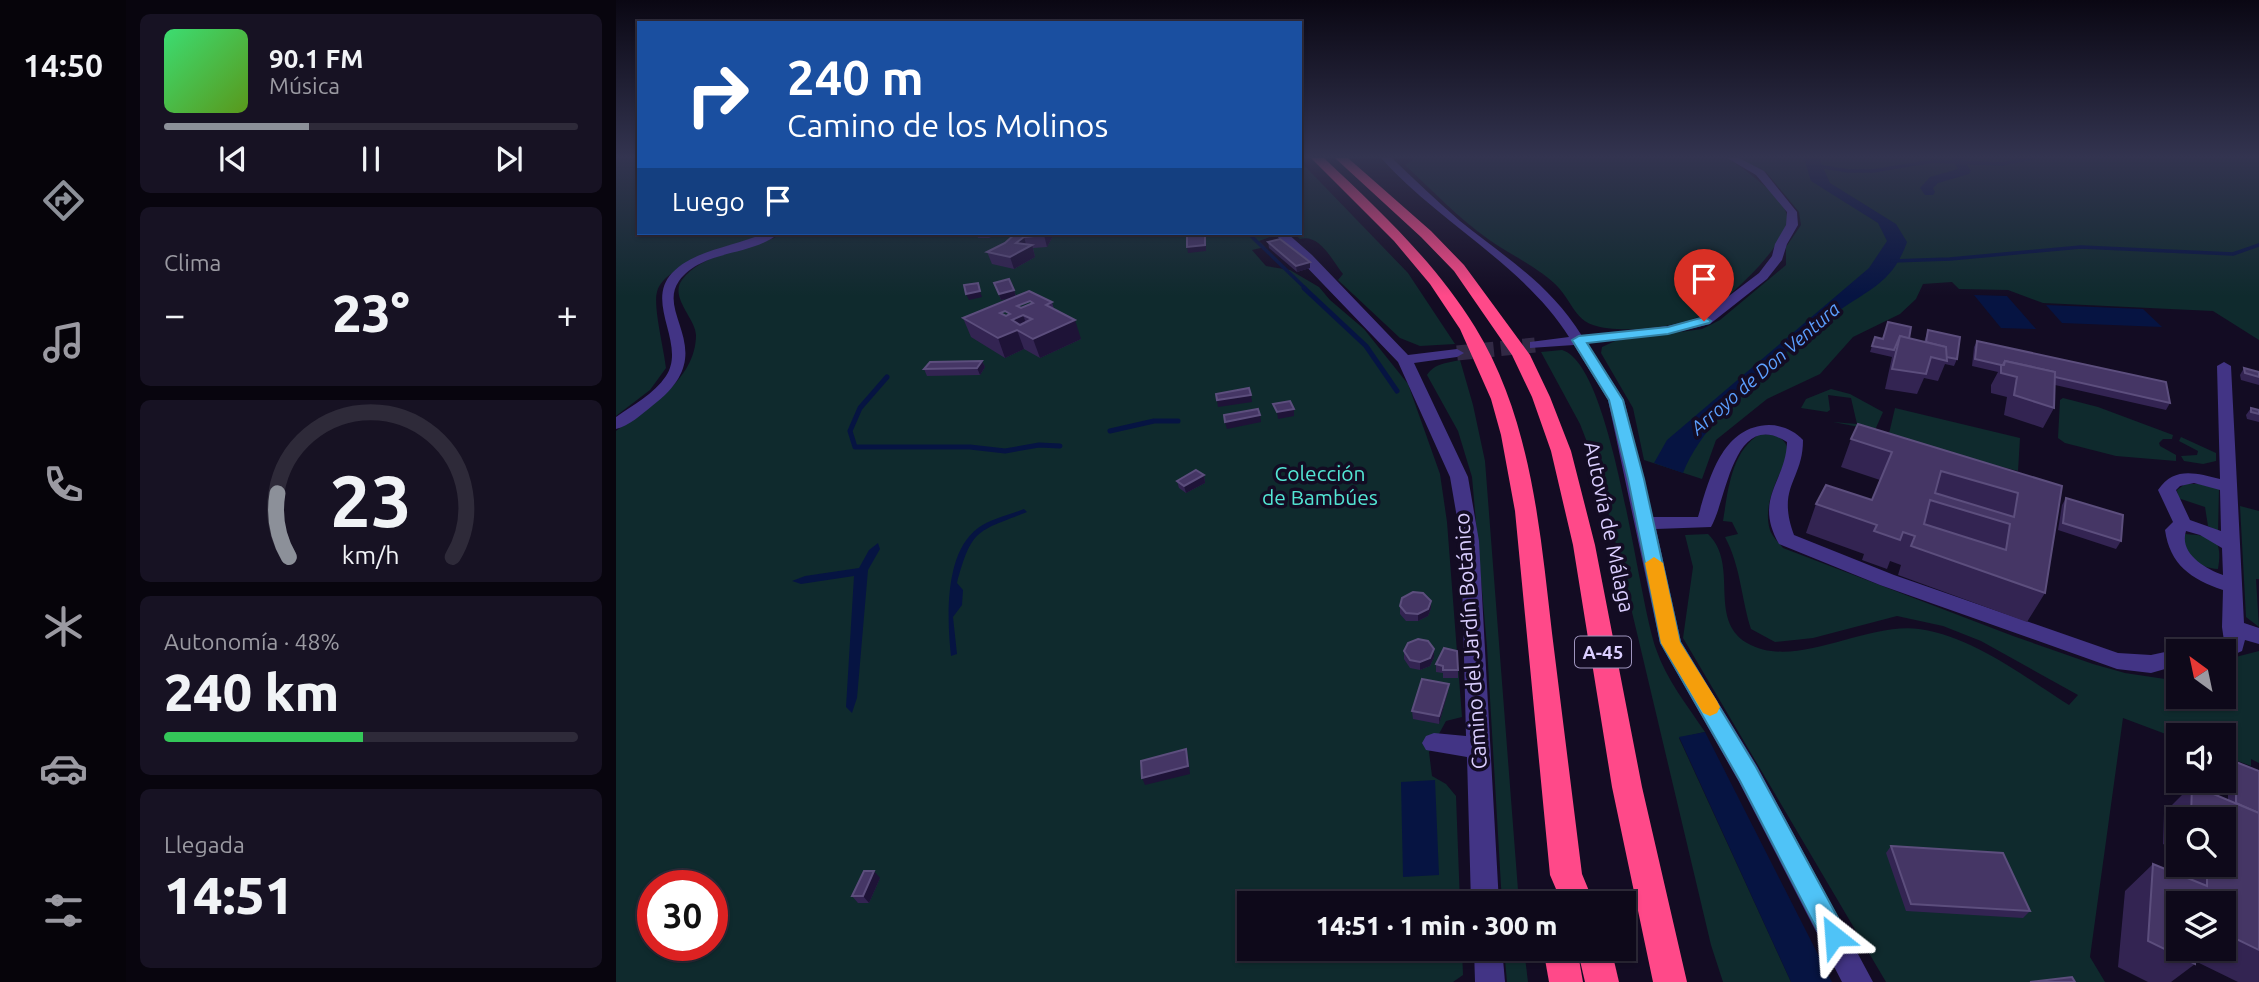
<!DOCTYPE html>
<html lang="es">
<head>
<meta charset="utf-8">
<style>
  :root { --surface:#0e091a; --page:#171223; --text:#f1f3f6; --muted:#9b9aa2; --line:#2e2a39; --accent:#8c9099 }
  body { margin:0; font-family:Ubuntu,sans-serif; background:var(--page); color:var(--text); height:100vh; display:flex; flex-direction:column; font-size:26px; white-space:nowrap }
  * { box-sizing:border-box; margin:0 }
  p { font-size:23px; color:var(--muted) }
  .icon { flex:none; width:38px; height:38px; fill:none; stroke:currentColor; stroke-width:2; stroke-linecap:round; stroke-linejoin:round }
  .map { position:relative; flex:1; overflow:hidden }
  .details { display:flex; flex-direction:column; gap:14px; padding:14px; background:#08050e; width:490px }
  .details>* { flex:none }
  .hud { position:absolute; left:21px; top:21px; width:665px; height:214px; border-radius:0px; box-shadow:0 2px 5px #0004,0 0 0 2px var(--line); background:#1a4fa0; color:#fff; overflow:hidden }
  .needle { width:46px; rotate:327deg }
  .controls { position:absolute; left:1550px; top:639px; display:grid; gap:14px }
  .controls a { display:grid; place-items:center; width:70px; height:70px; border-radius:0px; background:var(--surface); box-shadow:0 2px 5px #0004,0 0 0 2px var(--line); font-size:35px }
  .speed { position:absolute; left:21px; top:870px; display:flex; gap:14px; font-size:35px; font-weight:700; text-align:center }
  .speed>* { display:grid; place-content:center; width:91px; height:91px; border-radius:50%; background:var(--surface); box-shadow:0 2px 5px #0004,0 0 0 2px var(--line); line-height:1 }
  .speed .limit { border:10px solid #d22; background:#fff; color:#111 }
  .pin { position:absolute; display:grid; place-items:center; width:60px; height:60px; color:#fff; margin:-72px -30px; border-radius:50% 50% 50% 0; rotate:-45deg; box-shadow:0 0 7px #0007 }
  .pin .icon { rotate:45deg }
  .me { position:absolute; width:77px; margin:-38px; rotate:332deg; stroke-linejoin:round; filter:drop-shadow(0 0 5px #0008) }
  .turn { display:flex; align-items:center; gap:24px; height:147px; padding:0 35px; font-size:32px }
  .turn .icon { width:91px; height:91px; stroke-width:2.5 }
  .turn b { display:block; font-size:49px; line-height:60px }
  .then { display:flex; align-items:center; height:66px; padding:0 35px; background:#0003; gap:14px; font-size:26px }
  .big { font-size:52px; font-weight:800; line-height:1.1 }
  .details .card { flex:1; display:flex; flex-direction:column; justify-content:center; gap:10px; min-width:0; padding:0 24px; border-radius:10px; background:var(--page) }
  .details .dial { align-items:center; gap:0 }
  .dial svg { height:182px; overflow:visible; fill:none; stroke:var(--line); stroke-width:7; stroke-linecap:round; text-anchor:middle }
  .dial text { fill:var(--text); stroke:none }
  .song { display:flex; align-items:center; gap:21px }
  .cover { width:84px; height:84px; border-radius:10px; background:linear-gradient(135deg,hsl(140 70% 55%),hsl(90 70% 35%)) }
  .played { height:7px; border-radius:4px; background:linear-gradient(90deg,var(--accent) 35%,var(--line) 35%) }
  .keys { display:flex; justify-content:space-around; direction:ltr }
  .heat { display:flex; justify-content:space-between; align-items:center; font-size:38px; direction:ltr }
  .charge { height:10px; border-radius:5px; background:linear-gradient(90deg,#34c759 48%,var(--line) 0) }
  .trip { position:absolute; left:621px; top:891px; width:399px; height:70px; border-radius:0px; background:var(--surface); box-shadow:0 2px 5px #0004,0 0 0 2px var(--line); font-weight:800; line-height:70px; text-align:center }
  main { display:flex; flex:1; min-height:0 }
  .tabs { display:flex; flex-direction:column; width:126px; justify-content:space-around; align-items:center; background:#06040a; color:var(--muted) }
  .tabs .icon { width:49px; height:49px }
  .tabs .selected { color:var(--accent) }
  .tabs b { font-size:32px; color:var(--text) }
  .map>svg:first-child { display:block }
  .green { fill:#0f2a2d; fill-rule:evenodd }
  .water { fill:#061442 }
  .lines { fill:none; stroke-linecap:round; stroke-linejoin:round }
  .stream-far1 { stroke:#061442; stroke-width:3.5 }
  .stream { stroke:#061442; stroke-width:5 }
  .canal { fill:#061442; fill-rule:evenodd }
  .minor-tunnel { stroke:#312944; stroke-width:15; stroke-dasharray:15 7; stroke-linecap:butt }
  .minor { fill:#423485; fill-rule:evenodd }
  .highway { fill:#ff4989; fill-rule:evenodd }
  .wall { fill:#332452; fill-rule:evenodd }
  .shaded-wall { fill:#1e1337 }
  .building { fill:#453665; stroke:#5c4e7d; stroke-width:2; fill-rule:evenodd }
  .route { fill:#4fc3f7; stroke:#337fa1; stroke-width:2 }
  .slow { fill:#f59e0b }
  .labels { text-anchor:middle; stroke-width:7; stroke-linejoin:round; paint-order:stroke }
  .far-water-label { font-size:19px; font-style:italic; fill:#5c9fff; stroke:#130c23 }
  .shield { fill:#130c23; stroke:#9e94bd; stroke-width:2 }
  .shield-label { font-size:19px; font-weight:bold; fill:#daceff }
  .park-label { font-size:21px; fill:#53e6d4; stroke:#130c23 }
  .street-label { font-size:21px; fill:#daceff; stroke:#130c23 }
</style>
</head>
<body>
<main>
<nav class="tabs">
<b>14:50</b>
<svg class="icon selected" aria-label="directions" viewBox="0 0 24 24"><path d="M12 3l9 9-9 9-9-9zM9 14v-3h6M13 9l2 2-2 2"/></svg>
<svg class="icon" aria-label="music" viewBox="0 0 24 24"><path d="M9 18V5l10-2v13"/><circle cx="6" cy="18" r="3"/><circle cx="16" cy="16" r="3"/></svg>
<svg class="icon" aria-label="phone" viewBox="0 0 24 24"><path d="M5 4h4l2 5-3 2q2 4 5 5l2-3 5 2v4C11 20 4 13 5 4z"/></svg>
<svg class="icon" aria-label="climate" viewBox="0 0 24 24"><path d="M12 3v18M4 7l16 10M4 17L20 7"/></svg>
<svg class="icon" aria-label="car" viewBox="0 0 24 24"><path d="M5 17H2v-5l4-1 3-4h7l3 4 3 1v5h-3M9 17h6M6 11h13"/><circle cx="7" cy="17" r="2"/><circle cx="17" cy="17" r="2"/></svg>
<svg class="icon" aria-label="filters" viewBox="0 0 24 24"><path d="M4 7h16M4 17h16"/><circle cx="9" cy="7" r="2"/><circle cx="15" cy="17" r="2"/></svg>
</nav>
<section class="details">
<div class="card">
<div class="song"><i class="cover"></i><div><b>90.1 FM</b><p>Música</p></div></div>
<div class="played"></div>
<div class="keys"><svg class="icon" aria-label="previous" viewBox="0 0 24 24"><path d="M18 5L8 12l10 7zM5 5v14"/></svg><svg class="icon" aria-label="pause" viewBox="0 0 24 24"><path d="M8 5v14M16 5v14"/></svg><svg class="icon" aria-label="next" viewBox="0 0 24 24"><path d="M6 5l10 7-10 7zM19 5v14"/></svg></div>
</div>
<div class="card"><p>Clima</p>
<div class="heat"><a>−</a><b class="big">23°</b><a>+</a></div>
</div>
<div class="card dial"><svg viewBox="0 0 100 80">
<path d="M14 69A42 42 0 1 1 86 69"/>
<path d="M14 69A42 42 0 0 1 9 41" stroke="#8c9099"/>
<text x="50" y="56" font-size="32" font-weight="700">23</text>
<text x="50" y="72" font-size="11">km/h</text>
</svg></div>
<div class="card"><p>Autonomía · 48%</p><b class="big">240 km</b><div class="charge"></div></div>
<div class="card"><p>Llegada</p><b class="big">14:51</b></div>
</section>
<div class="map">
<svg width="1643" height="982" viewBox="0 0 1643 982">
  <rect width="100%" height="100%" fill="#130c23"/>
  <g class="green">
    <path d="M0,158H23V233H149C125,247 47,263 41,292C37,307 48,349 50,368L34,390L0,416Z"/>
    <path d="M795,158H1111C1126,167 1168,197 1171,216C1174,244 1106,306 1082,317C1058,328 1002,334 977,325C959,319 955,301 942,287C925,269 893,254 872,239C842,218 816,190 789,165L797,160Z"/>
    <polygon points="1121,158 1643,158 1643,340 1597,311 1427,303 1392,290 1343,289 1336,282 1307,284 1300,299 1284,314 1237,337 1204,374 1151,399 1100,440 1086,479 1028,460 1017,408 985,353 986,347 999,341 1086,329 1104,320 1170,265 1170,247 1185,225 1183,212 1150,172"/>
    <path d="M684,161L792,273L839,344L804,346L784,338L722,280L727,274C716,260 704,234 684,239L676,233H684Z"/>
    <path d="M165,233H652L657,236L643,241L649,247L636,250L650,266L674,270L703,287L714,300L748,329L792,384L824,474L831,522L846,717L830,721L813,752L816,776L830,784L840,796L844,903H634V948L846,949L847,975L837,982H0V431C31,408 80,380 80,335C80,319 53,297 66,280C85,254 130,249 158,238ZM37,886H96V945H37Z"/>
    <path d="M946,350C997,365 1021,596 1040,649C1050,679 1071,705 1089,732L1063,738L1175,982H1107L1095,945L983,473L964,424L925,352Z"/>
    <path d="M844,360L857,405L869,461L903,903H886L871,647L856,477L842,431L811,375C819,363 831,363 844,360Z"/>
    <polygon points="1215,389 1234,394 1267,412 1259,430 1217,422 1241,424 1235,398 1212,395 1214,410 1211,412 1185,408 1190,399"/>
    <polygon points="1447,398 1482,407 1557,435 1556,439 1547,439 1543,443 1544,446 1560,455 1560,461 1500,456 1449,443 1442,438 1444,400"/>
    <polygon points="1279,408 1404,438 1402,471 1272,438"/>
    <path d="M1144,434C1161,434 1170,437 1173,454C1163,475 1146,505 1154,530C1156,536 1163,543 1167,548L1397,636L1477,664L1509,673L1549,679L1563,673V696H1608V660L1643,651V763L1635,759V766L1608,756V735H1563V739L1507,718L1474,957L1489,982H1270L1067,638L1077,567L1069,535L1092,534C1124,565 1091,619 1131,643C1179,671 1248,622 1303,629C1358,637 1407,676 1453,705L1462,695L1365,641L1327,626L1281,616L1197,638L1159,642L1135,629C1125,598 1125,567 1109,537L1122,534L1116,522L1107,521C1112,491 1115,451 1144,434Z"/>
    <polygon points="1565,437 1600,453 1600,461 1587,464 1568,461 1565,456 1581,455 1582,451 1563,441"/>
    <polygon points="1569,484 1583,484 1603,489 1602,532 1592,526 1589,507 1562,498 1561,490"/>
    <polygon points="1624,506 1643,511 1643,579 1640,579 1643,627 1630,617"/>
    <path d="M1569,534C1598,536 1607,538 1602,569C1583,568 1560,555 1569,534Z"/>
    <polygon points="888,949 908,949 912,982 891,982"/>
  </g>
  <g class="water">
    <path d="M1188,158H1203L1214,183L1280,224L1291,242C1276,285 1250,290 1217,315C1167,354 1090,414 1067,473L1038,463L1051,440L1253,268L1271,241L1262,223L1195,181Z"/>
    <polygon points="1358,295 1391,296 1420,329 1385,328"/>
    <polygon points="1430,305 1527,309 1546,327 1446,323"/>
    <path d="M408,509L411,512C361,532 356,528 341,583L347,590L346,605L337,617L341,654L335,656C331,619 328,553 362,528C374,519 394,515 408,509Z"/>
    <polygon points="262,543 264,549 252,570 241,698 236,713 230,707 238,576 185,584 176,581 189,576 243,568 253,550"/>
    <polygon points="1089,732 1216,982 1175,982 1063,737"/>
    <polygon points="819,780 823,875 787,877 785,782"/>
  </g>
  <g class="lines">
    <g class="stream-far1">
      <polyline points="1202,166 1232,171 1257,171 1317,161 1386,164 1415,158"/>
      <polyline points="632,233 690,289"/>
      <polyline points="1276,261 1334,259 1465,247 1617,254 1643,245"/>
    </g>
    <g class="stream">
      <polyline points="688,288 750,346 781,391"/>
      <polyline points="271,377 244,408 234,431 239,447 354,447 389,451 423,445 444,446"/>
      <polyline points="494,431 538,421 562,421"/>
    </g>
    <polygon class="canal" points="1336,158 1346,158 1355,171 1353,174 1322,183 1317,188 1319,192 1317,195 1309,195 1304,188 1314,177 1342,169"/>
    <polyline class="minor-tunnel" points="841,353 919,345"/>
    <g class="minor">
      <path d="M765,158H776C798,179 821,201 844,221C891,259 933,283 966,336L1052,326L1084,318L1143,273L1156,256L1159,244L1170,225L1171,212L1140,175L1111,158H1123L1148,171L1181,212L1182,225L1171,244L1166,260L1151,279L1094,324L1052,334L971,343L1008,400L1037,517H1082C1093,479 1106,426 1153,425C1166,425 1179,431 1187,440C1187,481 1160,486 1178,535L1278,575L1502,653L1535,655L1563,649L1570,651H1563V665L1535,673L1501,669L1264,585L1163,544C1137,498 1170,482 1171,442C1117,408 1111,500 1095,527L1040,529L1065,642L1141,766L1257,982H1226L1123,782L1044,643L992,400L958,345L914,348V342L953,337C909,266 822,222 765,158Z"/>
      <path d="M148,233H163C136,257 86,249 63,281C39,315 107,353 36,406C26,414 13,426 0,429V417C17,405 38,394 50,376C71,344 28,303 56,273C79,249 119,247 148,233Z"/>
      <polygon points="658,233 671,233 696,255 792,355 841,349 848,353 841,357 798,363 852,477 863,541 883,903 855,903 851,757 810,750 806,743 810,736 818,733 850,736 845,541 834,477 782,362"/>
      <path d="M1608,362L1615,366L1628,623L1643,628V644L1629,640L1626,651L1608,659V651H1596L1599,645L1608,641L1606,627L1607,590C1575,579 1554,565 1549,530L1557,522L1542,490C1558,466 1580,473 1604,479L1601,366ZM1578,483L1604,490L1605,531L1574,520L1560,490L1564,486ZM1570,531L1584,535L1606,548L1607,575C1588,568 1563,553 1570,531Z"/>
      <polygon points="858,948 886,948 889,982 859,982"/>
    </g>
    <g class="highway">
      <path d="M695,158H708C763,210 819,262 859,327C915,418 924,529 936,633C946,713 956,794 966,874L978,903H946L934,875L899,511L885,435L875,399L844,329L814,284L778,241Z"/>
      <polygon points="719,158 732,158 815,231 848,265 914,355 934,397 955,451 979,545 1026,787 1071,982 1037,982 996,787 957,545 935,451 916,397 896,355 838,271 805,237"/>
      <polygon points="927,948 961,948 967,982 933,982"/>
      <polygon points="961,948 995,948 1003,982 969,982"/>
    </g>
  </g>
  <g class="wall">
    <polygon points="360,233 379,233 374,238 362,238"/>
    <polygon points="400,233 437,236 431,247 417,248 419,257 398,269 376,264 371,252 389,243"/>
    <polygon points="441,233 463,233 461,236 443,237"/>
    <polygon points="652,242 694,268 681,272 653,248"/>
    <path d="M378,283L398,290L400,296L436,302L438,309L465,339L424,358L408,349L389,358L355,337L347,318L397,297L385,300ZM414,301L417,303L405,308L401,306ZM389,311L394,314L390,316L384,313Z"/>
    <polygon points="1272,322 1293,339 1308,342 1312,330 1341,359 1338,366 1329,364 1322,381 1308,378 1301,394 1269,389 1276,357 1254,352 1259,337 1267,339"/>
    <polygon points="1361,341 1554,403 1550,410 1439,385 1438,408 1427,428 1388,415 1391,397 1375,393 1375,385 1382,372 1356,366 1358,347"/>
    <polygon points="366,361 369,367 364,375 311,376 308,369"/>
    <polygon points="1628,368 1643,372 1643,385 1625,380 1624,375"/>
    <polygon points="1635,408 1643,410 1643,422 1631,419 1630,415"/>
    <polygon points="1235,439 1446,486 1429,593 1411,622 1282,575 1285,565 1274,561 1271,569 1246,560 1248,554 1190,533 1200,504 1256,500 1264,480 1225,467"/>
    <polygon points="588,475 589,483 570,493 563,488 561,481"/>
    <polygon points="1450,498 1505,541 1500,549 1442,530 1446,505"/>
    <polygon points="815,601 815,608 812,616 802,621 790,621 784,614 784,606"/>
    <polygon points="818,649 818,657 814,666 804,670 794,668 788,659 788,651"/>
    <polygon points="820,664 842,670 842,678 827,678 827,673 820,672"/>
    <polygon points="832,691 823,724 797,719 796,711"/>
    <path d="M1620,762L1643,771V982H1622L1579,961V964L1555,982H1532L1502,967L1509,891L1537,864L1561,874L1562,851L1547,844L1548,813L1576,785L1612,800V769ZM1563,819H1608V864H1563ZM1563,903H1608V948H1563Z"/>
    <polygon points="1275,846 1414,911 1407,918 1290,911 1270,853"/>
    <polygon points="264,878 253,903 242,903 236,896"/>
  </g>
  <g class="shaded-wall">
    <polygon points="372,233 379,233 374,238"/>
    <polygon points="429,233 436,233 437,236 431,247 428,235"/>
    <polygon points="589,233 590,233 590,251 572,253 571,247"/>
    <polygon points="408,237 411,248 416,245 419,257 398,269 394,257 400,243"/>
    <polygon points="694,262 694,268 681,272 680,266"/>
    <polygon points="398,290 400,297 385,300 383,294"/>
    <polygon points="364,291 366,297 353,300 350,294"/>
    <polygon points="407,315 414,334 401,330 408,349 389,358 382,338 396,320"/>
    <polygon points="459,320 465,339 424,358 417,339"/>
    <polygon points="366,361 369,367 364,375 361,368"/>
    <polygon points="635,395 636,402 602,407 601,400"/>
    <polygon points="678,409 678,416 662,419 661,412"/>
    <polygon points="644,415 645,422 611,429 609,422"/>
    <polygon points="588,475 589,483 570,493 568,486"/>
    <polygon points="815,601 815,608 812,616 802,621 802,614"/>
    <polygon points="818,649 818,657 814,666 804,670 804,662"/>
    <polygon points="833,684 832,691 823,724 823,716"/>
    <polygon points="570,749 572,757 574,774 529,785 526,778"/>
    <polygon points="258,871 264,878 253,903 247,896"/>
  </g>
  <g class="building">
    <polygon points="400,233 429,233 428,235 408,237 400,243 416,245 394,257 371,252 389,243"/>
    <polygon points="571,233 589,233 589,245 571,247"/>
    <polygon points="664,239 694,262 680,266 652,242"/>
    <polygon points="393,279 398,290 383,294 378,283"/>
    <polygon points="362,283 364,291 350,294 348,285"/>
    <path d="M413,291L436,302L430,305L459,320L417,339L401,330L382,338L347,318ZM414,301L417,303L405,308L401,306ZM389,311L394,314L390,316L384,313ZM407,315L416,319L404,325L396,320Z"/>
    <polygon points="1272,322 1295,327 1293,339 1284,336 1278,350 1256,346 1259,337 1267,339"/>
    <polygon points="1312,330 1344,337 1341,359 1330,357 1330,347 1310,342"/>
    <polygon points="1284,336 1330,347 1331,361 1315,357 1310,374 1276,369"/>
    <polygon points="1361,341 1550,382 1554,403 1439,377 1439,372 1389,361 1387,365 1385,365 1359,359"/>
    <polygon points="366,361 361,368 308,369 314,362"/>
    <polygon points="1389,361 1439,372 1438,408 1398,395 1401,377 1385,373 1385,365 1388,365"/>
    <polygon points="1628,368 1643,372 1643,377 1629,373"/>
    <polygon points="633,388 635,395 601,400 600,394"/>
    <polygon points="674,401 678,409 661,412 657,404"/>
    <polygon points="1635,408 1643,410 1643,414 1635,412"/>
    <polygon points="642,409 644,415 609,422 608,415"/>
    <path d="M1242,424L1446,486L1429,593L1295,546L1299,536L1287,532L1284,540L1258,531L1261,525L1200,504L1210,485L1256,500L1276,452L1235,439ZM1325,471L1402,493L1398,517L1319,493ZM1314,500L1394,524L1390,550L1308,524Z"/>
    <polygon points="580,470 588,475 568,486 561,481"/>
    <polygon points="1450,498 1507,515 1505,541 1447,523"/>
    <polygon points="797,592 807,593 815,601 812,609 802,614 790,613 784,606 786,598"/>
    <polygon points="802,639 812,641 818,649 814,658 804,662 794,660 788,651 792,643"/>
    <polygon points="828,648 841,651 842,670 827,670 827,666 820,664"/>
    <polygon points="806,679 833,684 823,716 796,711"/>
    <polygon points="570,749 572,766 526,778 525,761"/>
    <polygon points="1620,762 1643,771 1643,813 1620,803"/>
    <polygon points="1576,785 1643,813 1643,950 1608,933 1608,903 1563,903 1563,948 1579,948 1579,964 1532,941 1537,864 1591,886 1591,864 1608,864 1608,819 1582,819 1575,816"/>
    <polygon points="1275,846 1387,853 1414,911 1295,904"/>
    <polygon points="248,871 258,871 247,896 236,896"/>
    <polygon points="1456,977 1459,982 1414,982"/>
  </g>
  <linearGradient id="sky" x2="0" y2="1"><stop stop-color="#0a0713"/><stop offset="0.53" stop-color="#333450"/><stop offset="1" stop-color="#333450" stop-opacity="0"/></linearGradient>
  <rect width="1643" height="296" fill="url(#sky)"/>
  <polygon class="route" points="1088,317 1095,321 1093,323 1052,334 971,343 1007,400 1028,479 1064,642 1140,767 1227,927 1231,936 1227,945 1218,949 1209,945 1124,781 1045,643 1012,479 993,400 956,340 963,336 1052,327"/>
  <polygon class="slow" points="1038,557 1047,563 1064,642 1101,701 1104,707 1101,713 1094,716 1087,713 1045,643 1029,563"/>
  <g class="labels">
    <g class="far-water-label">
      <text transform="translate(1149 368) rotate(-41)" y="7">Arroyo de Don Ventura</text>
    </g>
    <rect class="shield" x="959" y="636.5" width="56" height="31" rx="5"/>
    <g class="shield-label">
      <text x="987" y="659">A-45</text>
    </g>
    <g class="park-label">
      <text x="704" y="481">Colección<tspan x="704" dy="24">de Bambúes</tspan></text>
    </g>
    <g class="street-label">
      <text transform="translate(993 527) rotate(78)" y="7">Autovía de Málaga</text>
      <text transform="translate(855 641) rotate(-94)" y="7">Camino del Jardín Botánico</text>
    </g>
  </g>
</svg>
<div class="controls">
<a><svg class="needle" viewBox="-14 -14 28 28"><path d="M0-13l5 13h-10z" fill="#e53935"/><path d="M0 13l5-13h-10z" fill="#9b9aa2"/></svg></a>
<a><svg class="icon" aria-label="sound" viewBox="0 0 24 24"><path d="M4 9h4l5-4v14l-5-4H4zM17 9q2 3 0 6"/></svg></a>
<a><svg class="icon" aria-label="search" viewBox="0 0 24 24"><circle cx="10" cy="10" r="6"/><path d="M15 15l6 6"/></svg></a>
<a><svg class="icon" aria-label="layers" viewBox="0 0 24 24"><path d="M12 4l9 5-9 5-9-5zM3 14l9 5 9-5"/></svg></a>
</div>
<div class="speed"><div class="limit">30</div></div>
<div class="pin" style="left:1088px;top:321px;background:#d93025"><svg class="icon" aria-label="arrive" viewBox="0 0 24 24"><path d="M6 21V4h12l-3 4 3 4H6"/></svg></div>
<svg class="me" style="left:1218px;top:936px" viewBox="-20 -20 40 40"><path d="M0-17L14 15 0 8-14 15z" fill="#4fc3f7" stroke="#fff" stroke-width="4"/></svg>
<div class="trip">14:51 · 1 min · 300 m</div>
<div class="hud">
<div class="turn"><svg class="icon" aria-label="right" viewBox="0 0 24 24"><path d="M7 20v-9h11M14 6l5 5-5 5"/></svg><div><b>240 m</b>Camino de los Molinos</div></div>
<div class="then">Luego<svg class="icon" aria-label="arrive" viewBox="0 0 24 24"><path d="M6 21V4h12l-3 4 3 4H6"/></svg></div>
</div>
</div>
</main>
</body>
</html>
